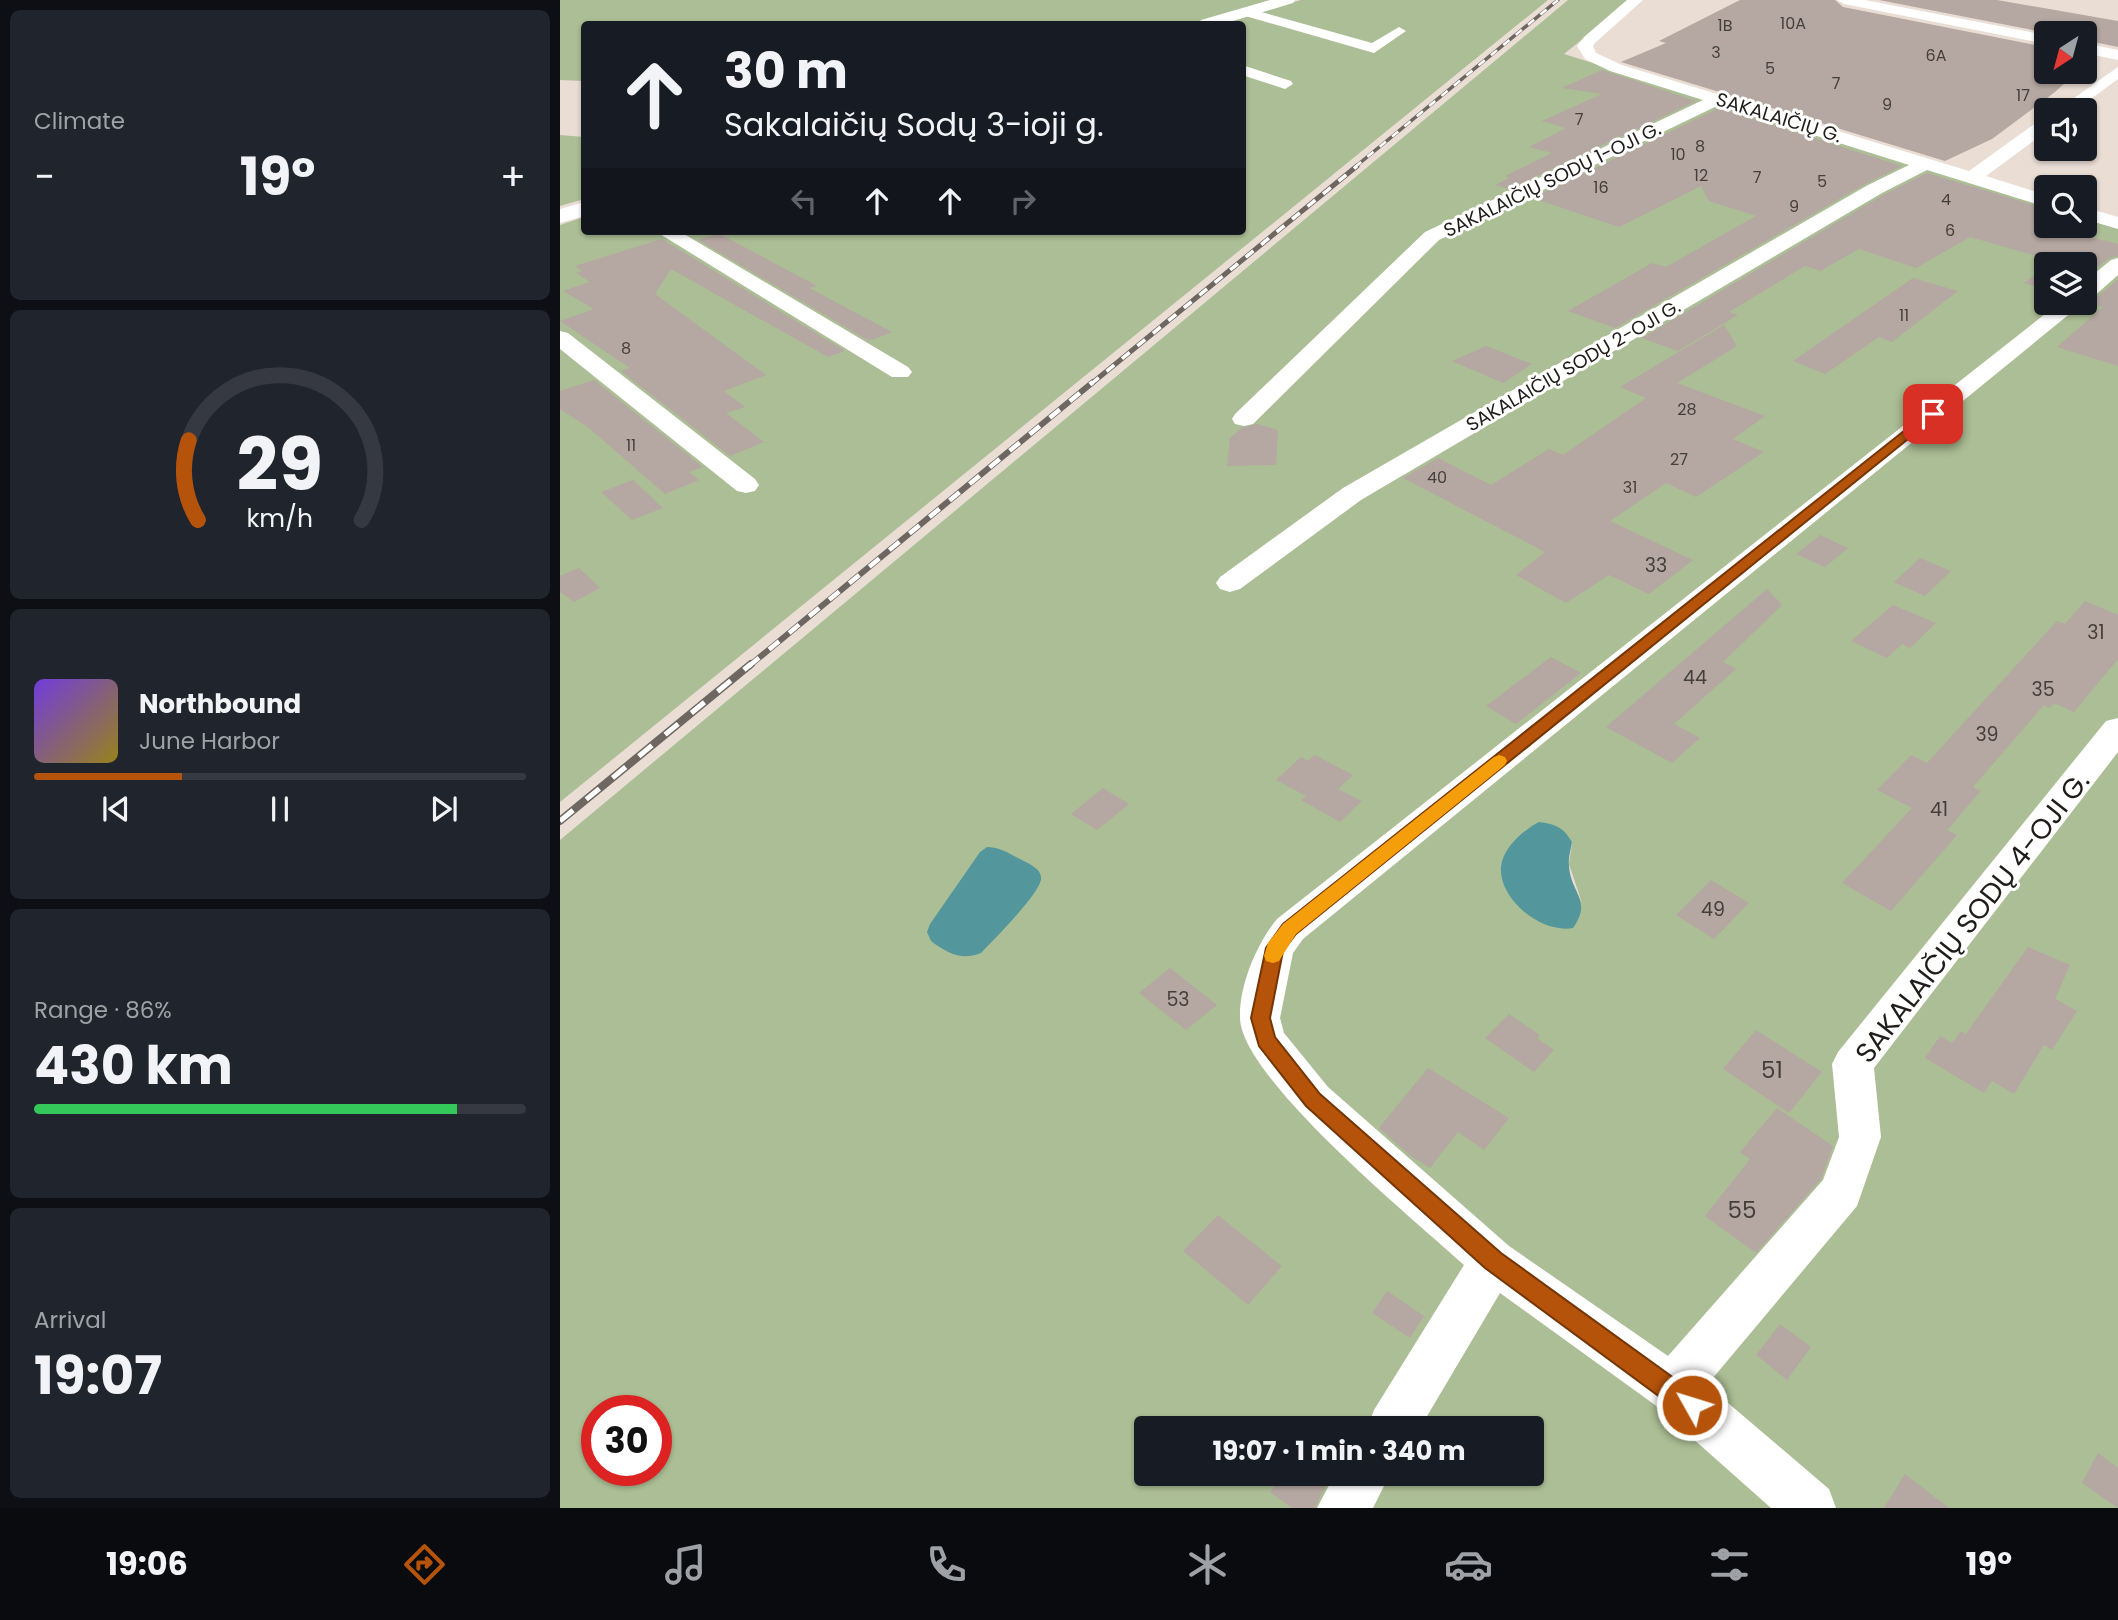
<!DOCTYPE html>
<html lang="en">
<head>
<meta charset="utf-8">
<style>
  :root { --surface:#171b24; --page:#20242c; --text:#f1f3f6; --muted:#9ea1a6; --line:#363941; --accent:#b45309 }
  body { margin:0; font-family:Poppins,sans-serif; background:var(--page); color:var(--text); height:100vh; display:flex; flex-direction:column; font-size:26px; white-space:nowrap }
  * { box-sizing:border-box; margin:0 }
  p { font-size:23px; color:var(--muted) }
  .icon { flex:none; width:38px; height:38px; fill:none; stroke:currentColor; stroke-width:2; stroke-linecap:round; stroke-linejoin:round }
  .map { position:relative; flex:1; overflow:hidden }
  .side { display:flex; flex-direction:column; gap:10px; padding:10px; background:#0d0f14; width:560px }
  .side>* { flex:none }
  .banner { position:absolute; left:21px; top:21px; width:665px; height:214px; border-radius:7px; box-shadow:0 2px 5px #0004; background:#171b24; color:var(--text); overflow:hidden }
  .needle { width:46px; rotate:216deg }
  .tools { position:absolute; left:1474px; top:21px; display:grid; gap:14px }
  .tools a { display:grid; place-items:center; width:63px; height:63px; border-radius:7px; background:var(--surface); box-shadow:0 2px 5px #0004; font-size:35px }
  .speed { position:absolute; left:21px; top:1395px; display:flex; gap:14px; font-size:35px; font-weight:700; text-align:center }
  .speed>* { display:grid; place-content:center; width:91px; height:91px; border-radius:50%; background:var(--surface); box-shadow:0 2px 5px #0004; line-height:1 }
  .speed .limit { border:10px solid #d22; background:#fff; color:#111 }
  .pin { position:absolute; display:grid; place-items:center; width:60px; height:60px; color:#fff; margin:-30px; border-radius:14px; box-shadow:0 4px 10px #0006 }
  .me { position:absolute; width:77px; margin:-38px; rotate:309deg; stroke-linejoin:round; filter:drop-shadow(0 0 5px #0008) }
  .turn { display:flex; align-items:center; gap:24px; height:147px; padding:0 28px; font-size:32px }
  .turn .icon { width:91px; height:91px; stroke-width:2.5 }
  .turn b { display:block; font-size:49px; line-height:60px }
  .lanes { display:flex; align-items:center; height:66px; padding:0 28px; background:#0003; justify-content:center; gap:35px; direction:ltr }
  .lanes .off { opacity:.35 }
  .big { font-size:52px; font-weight:700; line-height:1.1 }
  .side .tile { flex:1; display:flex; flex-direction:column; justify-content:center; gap:10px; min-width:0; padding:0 24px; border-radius:10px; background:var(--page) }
  .side .dial { align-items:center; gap:0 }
  .dial svg { height:182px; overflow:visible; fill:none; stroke:var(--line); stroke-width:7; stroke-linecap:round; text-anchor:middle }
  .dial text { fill:var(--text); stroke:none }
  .song { display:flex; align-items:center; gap:21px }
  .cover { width:84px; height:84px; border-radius:10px; background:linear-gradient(135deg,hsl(260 70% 55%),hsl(50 70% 35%)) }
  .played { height:7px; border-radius:4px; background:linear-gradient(90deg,var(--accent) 30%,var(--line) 30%) }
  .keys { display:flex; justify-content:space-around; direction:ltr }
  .heat { display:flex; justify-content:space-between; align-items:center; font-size:38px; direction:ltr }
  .charge { height:10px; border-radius:5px; background:linear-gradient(90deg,#34c759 86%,var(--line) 0) }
  .trip { position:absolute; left:574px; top:1416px; width:410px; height:70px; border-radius:7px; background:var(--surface); box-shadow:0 2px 5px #0004; font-weight:700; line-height:70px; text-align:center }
  .tab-bar { display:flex; height:112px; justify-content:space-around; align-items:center; background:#090b0e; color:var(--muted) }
  .tab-bar .icon { width:49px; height:49px }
  .tab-bar .active { color:var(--accent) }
  .tab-bar b { font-size:32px; color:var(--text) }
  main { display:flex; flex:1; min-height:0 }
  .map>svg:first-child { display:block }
  .green { fill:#acbe95; fill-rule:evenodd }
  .water { fill:#53979c }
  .building { fill:#b5a7a1 }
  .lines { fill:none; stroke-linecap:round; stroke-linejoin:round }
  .street { fill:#fff; fill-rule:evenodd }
  .secondary { fill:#fff; fill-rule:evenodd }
  .rail-far3-casing { stroke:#6d6661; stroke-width:3.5 }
  .rail-far2-casing { stroke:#6d6661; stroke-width:5 }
  .rail-far1-casing { stroke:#6d6661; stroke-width:6 }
  .rail-casing { stroke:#6d6661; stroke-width:8 }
  .rail-far3 { stroke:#fff; stroke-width:2.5; stroke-dasharray:8; stroke-linecap:butt }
  .rail-far2 { stroke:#fff; stroke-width:3.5; stroke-dasharray:10; stroke-linecap:butt }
  .rail-far1 { stroke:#fff; stroke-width:4.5; stroke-dasharray:13; stroke-linecap:butt }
  .rail { stroke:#fff; stroke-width:5; stroke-dasharray:17; stroke-linecap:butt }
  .route { fill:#b45309; stroke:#753606; stroke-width:2 }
  .slow { fill:#f59e0b }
  .labels { text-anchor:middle; stroke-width:6; stroke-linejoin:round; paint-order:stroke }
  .far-number-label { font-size:16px; fill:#453f3b }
  .far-street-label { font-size:19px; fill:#201c19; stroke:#fff }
  .number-label { font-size:19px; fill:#453f3b }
  .near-number-label { font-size:23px; fill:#453f3b }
  .near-street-label { font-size:28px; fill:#201c19; stroke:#fff }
</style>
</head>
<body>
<main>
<section class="side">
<div class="tile"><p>Climate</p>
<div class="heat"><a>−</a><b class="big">19°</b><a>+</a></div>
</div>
<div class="tile dial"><svg viewBox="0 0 100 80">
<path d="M14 69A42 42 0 1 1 86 69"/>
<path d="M14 69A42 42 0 0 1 10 34" stroke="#b45309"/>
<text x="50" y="56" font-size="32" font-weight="700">29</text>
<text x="50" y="72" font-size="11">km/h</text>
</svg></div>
<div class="tile">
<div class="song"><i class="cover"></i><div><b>Northbound</b><p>June Harbor</p></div></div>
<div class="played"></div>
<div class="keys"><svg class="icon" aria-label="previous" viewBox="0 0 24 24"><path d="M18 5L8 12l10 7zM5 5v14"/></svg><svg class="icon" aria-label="pause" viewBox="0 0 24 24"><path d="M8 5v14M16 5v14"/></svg><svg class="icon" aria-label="next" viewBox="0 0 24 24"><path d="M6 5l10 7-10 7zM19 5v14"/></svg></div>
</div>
<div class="tile"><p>Range · 86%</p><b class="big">430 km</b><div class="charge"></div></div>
<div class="tile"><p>Arrival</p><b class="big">19:07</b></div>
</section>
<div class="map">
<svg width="1558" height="1508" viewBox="0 0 1558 1508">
  <rect width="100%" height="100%" fill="#e9ddd4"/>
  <g class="green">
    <polygon points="0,0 711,0 631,24 24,24 24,81 0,80"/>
    <polygon points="741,0 988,0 0,802 0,225 24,217 24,231 682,231 682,24 660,24"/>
    <path d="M1008,0H1071L1004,54L1486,205V226H1524V218L1558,228V1508H0V840ZM1486,264H1524V303H1486ZM980,822L1012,842L1009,864L1022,903ZM37,1410H96V1470H37ZM586,1428H971V1474H586Z"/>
    <polygon points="0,135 24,137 24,199 0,206"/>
  </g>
  <g class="water">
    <path d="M979,822C996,824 1004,828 1012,842C1011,849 1008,858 1009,865C1010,893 1033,900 1013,928C982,934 939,900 941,867C943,847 964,830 979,822Z"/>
    <path d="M427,847C440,847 450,854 462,860C469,864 480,868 481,877C484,890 432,941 421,953C401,961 387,953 371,941L367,932L370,924L420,852Z"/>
  </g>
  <g class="building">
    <polygon points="1180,0 1275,0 1283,7 1486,47 1486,72 1517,72 1495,92 1432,139 1385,161 1061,62 1106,43 1099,41"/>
    <polygon points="1319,0 1437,0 1558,21 1558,47 1524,40 1524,33 1488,33"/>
    <polygon points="1042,70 1136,101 949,189 935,185 949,178 945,176 992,153 969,147 1006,128 982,121 1042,94 1002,88"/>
    <polygon points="1159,108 1342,166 1307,183 1055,328 1008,311 1092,263 1106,267 1196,216 1149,201 1141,186 1059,227 973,198"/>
    <polygon points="1367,173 1486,209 1486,226 1558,244 1558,256 1549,258 1524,278 1524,264 1489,264 1494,261 1410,237 1356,268 1299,249 1260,271 1245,266 1169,312 1178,315 1118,351 1082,338 1323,195"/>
    <polygon points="158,233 257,286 249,288 332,332 309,341 138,240"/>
    <polygon points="102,239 285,351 268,357 111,269 95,294 206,375 164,391 185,407 166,413 204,442 170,456 61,371 70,368 0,321 34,309 3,291 30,282 16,273 22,271 15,266"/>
    <polygon points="1486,267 1486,290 1464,283"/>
    <polygon points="1353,278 1398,291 1332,342 1319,337 1265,374 1233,361"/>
    <polygon points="1558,279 1558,366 1497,347 1543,307 1525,302 1534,300"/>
    <polygon points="1164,325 1177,346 1117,383 1205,416 1173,439 1204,452 1136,497 1106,483 1050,521 1133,560 1089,594 1049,575 1006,603 956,575 985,552 843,478 878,458 931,485 989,449 1003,455 1086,398 1060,387"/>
    <polygon points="926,346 972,364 943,383 892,361"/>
    <polygon points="34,380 143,467 129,472 139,480 105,494 29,428 0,409 0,391"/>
    <polygon points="697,424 718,430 716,465 667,466 670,438 682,428"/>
    <polygon points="73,480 103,508 72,520 41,492"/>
    <polygon points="1260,535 1288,548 1265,567 1236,554"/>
    <polygon points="1360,558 1391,571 1365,596 1334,582"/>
    <polygon points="19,568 40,588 14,602 0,592 0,576"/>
    <polygon points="1207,589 1222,605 1163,662 1176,669 1114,724 1140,738 1112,763 1046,727"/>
    <polygon points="1525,601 1558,615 1558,659 1514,712 1494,703 1490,708 1484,705 1413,787 1421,791 1387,830 1397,835 1331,911 1282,883 1352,808 1317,790 1351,755 1367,763 1497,621 1505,624"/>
    <polygon points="1333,605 1376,623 1350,648 1342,644 1327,658 1291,641"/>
    <polygon points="991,657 1021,673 956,724 926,706"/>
    <polygon points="755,755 793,775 778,789 802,801 780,822 741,800 746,796 716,780 741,757 748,761"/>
    <polygon points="543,788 569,804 537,830 511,814"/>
    <polygon points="1151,880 1189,903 1154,939 1116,915"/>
    <polygon points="1468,947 1510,965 1495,999 1517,1011 1492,1050 1484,1045 1454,1094 1432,1081 1424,1093 1365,1058 1380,1036 1392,1043 1401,1031 1406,1034"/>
    <polygon points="610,968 657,1005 626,1030 579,993"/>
    <polygon points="949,1014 980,1035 977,1038 994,1050 974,1072 925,1038"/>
    <polygon points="1196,1030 1262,1072 1229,1113 1163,1069"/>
    <polygon points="868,1068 949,1118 924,1150 898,1132 870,1168 851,1156 819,1128"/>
    <polygon points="1217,1108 1273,1146 1261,1179 1196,1253 1145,1216 1190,1159 1180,1152"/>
    <polygon points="658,1215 722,1266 688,1305 623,1251"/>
    <polygon points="827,1291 864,1316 850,1338 812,1313"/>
    <polygon points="1220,1324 1251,1347 1227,1380 1196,1355"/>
    <polygon points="1538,1453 1558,1468 1558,1508 1522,1483"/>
    <polygon points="722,1474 772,1474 754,1508 732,1508 710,1492"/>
    <polygon points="1345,1474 1389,1508 1324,1508"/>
  </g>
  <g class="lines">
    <g class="street">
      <polygon points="1067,0 1083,0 1035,43 1033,46 1036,53 1062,65 1409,171 1480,120 1486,119 1486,132 1426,176 1486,195 1486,207 1367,170 1322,193 801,500 680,589 670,592 660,589 656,583 660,577 783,488 1308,185 1349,165 1159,105 879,240 693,424 684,426 675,424 672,419 675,414 865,232 1143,100 1050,71 1025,59 1017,46 1024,37"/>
      <polygon points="1277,0 1305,0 1486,35 1486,44 1284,4"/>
      <polygon points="687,8 812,43 839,27 846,31 814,53 682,15 680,12 682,9"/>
      <polygon points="1524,43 1558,50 1558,60 1524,53"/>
      <polygon points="682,65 731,81 733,84 725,89 682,75"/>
      <polygon points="1558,67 1558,79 1516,110 1497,110"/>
      <polygon points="1524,207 1558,217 1558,229 1524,219"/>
      <polygon points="95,231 119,231 348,367 352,372 348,377 332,377"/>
      <polygon points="1558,258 1558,275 1532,298 1524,299 1524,282 1551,260"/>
      <path d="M1499,303H1523L743,939L733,953L720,1018L724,1033L768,1087L949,1246L1108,1356L1263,1180L1279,1137L1272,1064L1278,1052L1546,721L1558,718V752L1314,1068L1321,1137L1297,1206L1147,1385L1269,1489L1276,1508H1211L1095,1405L940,1293L860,1428H807L814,1410L904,1265C856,1221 681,1078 680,1018C679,985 697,943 717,919Z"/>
      <polygon points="0,331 8,333 195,479 199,485 195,491 186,493 177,491 0,349"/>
      <polygon points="775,1474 830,1474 813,1508 757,1508"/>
    </g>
    <g class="secondary">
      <polygon points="710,0 735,0 733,3 663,24 638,24 641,20"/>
      <polygon points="24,202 24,216 0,223 0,209"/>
    </g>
    <g class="rail-far3-casing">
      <polyline id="rail-far3" points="795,167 998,0"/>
    </g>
    <g class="rail-far2-casing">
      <polyline id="rail-far2" points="531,384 797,166"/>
    </g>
    <g class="rail-far1-casing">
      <polyline id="rail-far1" points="189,666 533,382"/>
    </g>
    <g class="rail-casing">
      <polyline id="rail" points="0,821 191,664"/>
    </g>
    <use href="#rail-far3" class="rail-far3"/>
    <use href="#rail-far2" class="rail-far2"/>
    <use href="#rail-far1" class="rail-far1"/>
    <use href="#rail" class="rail"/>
  </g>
  <polygon class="route" points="1369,411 1379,414 736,934 723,951 710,1018 715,1037 760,1094 941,1253 1140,1397 1144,1405 1140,1414 1132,1417 1123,1414 925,1268 746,1106 699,1046 691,1018 706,948 723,924"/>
  <polygon class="slow" points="939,755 945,757 947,761 945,765 736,934 719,961 713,963 706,961 704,956 708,943 723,924 934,757"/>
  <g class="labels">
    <g class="far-number-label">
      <text x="1233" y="29">10A</text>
      <text x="1165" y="31">1B</text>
      <text x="1156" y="58">3</text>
      <text x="1376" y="61">6A</text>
      <text x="1210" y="74">5</text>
      <text x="1276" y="89">7</text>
      <text x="1463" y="101">17</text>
      <text x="1327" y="110">9</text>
      <text x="1019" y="125">7</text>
      <text x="1140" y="152">8</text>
      <text x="1118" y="160">10</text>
      <text x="1141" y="181">12</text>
      <text x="1197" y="183">7</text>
      <text x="1262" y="187">5</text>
      <text x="1041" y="193">16</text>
      <text x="1386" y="205">4</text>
      <text x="1234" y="212">9</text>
      <text x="1390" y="236">6</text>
      <text x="1344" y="321">11</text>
      <text x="66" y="354">8</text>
      <text x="1127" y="415">28</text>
      <text x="71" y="451">11</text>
      <text x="1119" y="465">27</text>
      <text x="877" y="483">40</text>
      <text x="1070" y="493">31</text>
    </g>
    <g class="far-street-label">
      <text transform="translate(1219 117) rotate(17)" y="7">SAKALAIČIŲ G.</text>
      <text transform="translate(992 179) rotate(-26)" y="7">SAKALAIČIŲ SODŲ 1-OJI G.</text>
      <text transform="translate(1013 365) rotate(-30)" y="7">SAKALAIČIŲ SODŲ 2-OJI G.</text>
    </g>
    <g class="number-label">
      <text x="1096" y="572">33</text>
      <text x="1536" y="639">31</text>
      <text x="1135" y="684">44</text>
      <text x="1483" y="696">35</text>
      <text x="1427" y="741">39</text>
      <text x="1379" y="816">41</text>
      <text x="1153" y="916">49</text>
      <text x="618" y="1006">53</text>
    </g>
    <g class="near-number-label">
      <text x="1212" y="1078">51</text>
      <text x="1182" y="1218">55</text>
    </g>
    <g class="near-street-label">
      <text transform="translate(1412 917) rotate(-52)" y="10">SAKALAIČIŲ SODŲ 4-OJI G.</text>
    </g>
  </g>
</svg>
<div class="tools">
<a><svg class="needle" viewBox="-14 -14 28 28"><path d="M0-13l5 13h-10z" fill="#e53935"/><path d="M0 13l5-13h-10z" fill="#9ea1a6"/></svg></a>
<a><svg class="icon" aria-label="sound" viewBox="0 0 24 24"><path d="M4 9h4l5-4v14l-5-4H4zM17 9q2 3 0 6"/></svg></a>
<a><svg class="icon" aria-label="search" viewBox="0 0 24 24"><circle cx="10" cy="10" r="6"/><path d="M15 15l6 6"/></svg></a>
<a><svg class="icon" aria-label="layers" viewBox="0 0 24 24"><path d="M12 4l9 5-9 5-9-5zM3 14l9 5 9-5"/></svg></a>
</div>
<div class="speed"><div class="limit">30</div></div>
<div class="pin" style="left:1373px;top:414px;background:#d93025"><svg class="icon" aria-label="arrive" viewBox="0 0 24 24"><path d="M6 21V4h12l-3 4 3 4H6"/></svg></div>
<svg class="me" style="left:1132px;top:1405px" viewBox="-20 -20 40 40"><circle r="17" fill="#b45309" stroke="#fff" stroke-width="3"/><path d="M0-11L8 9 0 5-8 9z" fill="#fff"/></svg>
<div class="trip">19:07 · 1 min · 340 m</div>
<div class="banner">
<div class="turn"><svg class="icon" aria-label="ahead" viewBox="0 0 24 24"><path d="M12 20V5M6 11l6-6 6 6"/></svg><div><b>30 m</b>Sakalaičių Sodų 3-ioji g.</div></div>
<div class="lanes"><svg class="icon off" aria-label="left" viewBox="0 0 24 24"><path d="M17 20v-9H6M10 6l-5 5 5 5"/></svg><svg class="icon" aria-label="ahead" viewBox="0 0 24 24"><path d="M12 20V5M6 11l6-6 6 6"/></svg><svg class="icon" aria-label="ahead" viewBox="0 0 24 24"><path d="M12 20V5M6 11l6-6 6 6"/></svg><svg class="icon off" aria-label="right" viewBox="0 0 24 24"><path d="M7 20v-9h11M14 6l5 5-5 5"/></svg></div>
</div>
</div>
</main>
<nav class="tab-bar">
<b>19:06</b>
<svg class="icon active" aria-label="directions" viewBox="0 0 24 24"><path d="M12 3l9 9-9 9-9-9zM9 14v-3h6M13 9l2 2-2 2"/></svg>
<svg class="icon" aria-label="music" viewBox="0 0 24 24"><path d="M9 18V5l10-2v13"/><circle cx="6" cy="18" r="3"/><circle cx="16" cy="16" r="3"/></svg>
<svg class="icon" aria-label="phone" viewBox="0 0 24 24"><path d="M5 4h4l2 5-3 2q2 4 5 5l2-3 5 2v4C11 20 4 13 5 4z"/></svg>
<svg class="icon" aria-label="climate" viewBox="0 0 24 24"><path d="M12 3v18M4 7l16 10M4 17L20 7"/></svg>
<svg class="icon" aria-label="car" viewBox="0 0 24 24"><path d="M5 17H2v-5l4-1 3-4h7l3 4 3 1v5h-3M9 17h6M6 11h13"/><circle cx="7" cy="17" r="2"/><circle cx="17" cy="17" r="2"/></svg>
<svg class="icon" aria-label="filters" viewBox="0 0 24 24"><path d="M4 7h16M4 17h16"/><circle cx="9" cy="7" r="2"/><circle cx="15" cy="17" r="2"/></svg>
<b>19°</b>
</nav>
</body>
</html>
